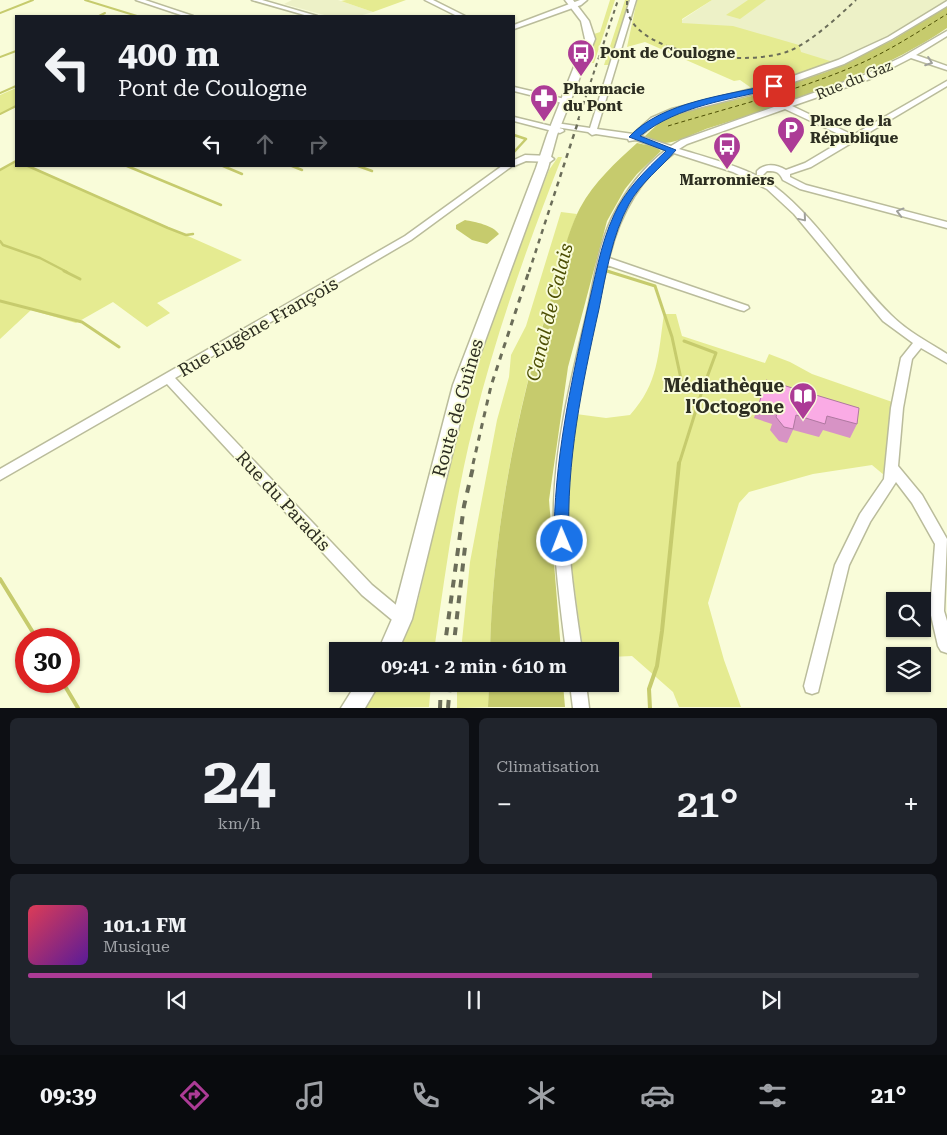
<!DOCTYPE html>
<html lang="fr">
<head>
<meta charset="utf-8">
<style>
  :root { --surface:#171b24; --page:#20242c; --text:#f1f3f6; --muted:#9ea1a6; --line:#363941; --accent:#ac3b96 }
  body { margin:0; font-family:"Roboto Serif",serif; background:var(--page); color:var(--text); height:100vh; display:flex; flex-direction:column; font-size:19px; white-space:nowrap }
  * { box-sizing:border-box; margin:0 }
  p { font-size:16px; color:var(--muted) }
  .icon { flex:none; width:28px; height:28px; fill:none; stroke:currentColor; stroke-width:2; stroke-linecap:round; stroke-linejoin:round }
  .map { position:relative; height:708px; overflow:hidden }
  .drawer { display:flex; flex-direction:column; gap:10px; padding:10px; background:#0d0f14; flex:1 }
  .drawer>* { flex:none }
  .top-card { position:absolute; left:15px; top:15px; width:500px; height:152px; border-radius:0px; box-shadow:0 1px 4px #0004; background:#171b24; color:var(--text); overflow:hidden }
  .controls { position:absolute; left:886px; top:592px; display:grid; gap:10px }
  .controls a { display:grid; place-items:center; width:45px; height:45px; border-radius:0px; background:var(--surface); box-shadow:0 1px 4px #0004; font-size:25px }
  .speed { position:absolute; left:15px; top:628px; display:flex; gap:10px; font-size:25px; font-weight:700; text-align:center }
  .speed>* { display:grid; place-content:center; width:65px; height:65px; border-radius:50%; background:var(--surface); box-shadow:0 1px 4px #0004; line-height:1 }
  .speed .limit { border:8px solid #d22; background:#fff; color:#111 }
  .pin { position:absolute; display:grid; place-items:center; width:42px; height:42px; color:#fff; margin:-21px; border-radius:10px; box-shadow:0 2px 8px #0006 }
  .me { position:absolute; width:55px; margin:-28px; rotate:359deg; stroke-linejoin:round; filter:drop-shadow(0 0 4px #0008) }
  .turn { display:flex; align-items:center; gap:18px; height:105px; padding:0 20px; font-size:22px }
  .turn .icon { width:65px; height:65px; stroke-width:2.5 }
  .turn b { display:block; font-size:35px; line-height:42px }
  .lanes { display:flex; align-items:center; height:48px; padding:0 20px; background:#0003; justify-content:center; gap:25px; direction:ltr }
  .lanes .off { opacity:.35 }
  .big { font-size:38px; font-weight:600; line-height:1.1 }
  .drawer .widget { flex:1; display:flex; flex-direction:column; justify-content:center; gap:8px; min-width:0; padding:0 18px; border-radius:8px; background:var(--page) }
  .drawer .dial { align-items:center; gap:0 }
  .dial b { font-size:65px; line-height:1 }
  .song { display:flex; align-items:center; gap:15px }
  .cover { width:60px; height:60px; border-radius:8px; background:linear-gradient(135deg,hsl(350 70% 55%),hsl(270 70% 35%)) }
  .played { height:5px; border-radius:2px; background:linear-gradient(90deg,var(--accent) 70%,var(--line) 70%) }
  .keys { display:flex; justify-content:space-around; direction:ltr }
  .heat { display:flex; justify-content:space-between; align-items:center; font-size:28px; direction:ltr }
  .drawer .tiles { flex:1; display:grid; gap:10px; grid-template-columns:1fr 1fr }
  .widget:last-child { grid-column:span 2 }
  .trip { position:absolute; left:329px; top:642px; width:290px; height:50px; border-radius:0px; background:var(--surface); box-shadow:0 1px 4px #0004; font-weight:600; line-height:50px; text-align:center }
  .menu { display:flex; height:80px; justify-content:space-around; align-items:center; background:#090b0e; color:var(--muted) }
  .menu .icon { width:35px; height:35px }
  .menu .on { color:var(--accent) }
  .menu b { font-size:22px; color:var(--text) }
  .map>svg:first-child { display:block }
  .built { fill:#edf1c7 }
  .green { fill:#e5eb91 }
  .water { fill:#c6cb6d }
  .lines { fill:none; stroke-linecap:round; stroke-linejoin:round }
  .stream-far3 { stroke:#c6cb6d; stroke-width:2 }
  .stream-far2 { stroke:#c6cb6d; stroke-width:2.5 }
  .stream-far1 { stroke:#c6cb6d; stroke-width:3 }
  .stream { stroke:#c6cb6d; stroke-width:4 }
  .ferry { stroke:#4d4f04; stroke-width:1; stroke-dasharray:4 3; stroke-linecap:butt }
  .minor-casing { stroke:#babc9b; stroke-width:3 }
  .major-casing { stroke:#babc9b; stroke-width:3 }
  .minor { fill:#fff; fill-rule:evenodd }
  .major { fill:#fff; fill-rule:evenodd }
  .rail-far3 { stroke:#6b6d59; stroke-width:2; stroke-dasharray:4 4; stroke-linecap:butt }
  .rail-far2 { stroke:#6b6d59; stroke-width:2.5; stroke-dasharray:5 5; stroke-linecap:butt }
  .rail-far1 { stroke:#6b6d59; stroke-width:3; stroke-dasharray:6 6; stroke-linecap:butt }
  .rail { stroke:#6b6d59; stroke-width:4; stroke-dasharray:8 8; stroke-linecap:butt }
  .wall { fill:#d793c5 }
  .building { fill:#faabe5; stroke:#af78a0 }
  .oneway { stroke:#a0a19b }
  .route { fill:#1a73e8; stroke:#114b97 }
  .labels { text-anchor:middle; stroke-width:4; stroke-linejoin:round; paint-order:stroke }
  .far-poi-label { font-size:15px; font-weight:bold; fill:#2d2e21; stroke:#f9fcd9; text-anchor:start }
  .far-street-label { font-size:15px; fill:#2d2e21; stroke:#f9fcd9 }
  .street-label { font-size:18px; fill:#2d2e21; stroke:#f9fcd9 }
  .poi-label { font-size:18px; font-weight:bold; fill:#2d2e21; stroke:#f9fcd9; text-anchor:end }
  .water-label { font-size:19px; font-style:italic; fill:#4d4f04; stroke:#f9fcd9 }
</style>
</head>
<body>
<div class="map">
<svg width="947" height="708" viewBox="0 0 947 708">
  <rect width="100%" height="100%" fill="#f9fcd9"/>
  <g class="built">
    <polygon points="292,0 338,0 373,12 359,16 328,16 284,4"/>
    <polygon points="712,0 947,0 947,6 893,40 843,65 682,23 682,20"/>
  </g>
  <g class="green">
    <polygon points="346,0 406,0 373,12 341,1"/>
    <polygon points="610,0 615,0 594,63 585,63 594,34 600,32"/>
    <polygon points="625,0 629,0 609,65 604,65"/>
    <polygon points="637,0 712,0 682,19 682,23 733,26 799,45 801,52 843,65 760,94 740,80 734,81 645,42 627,47"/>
    <polygon points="748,0 766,0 740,19 726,15"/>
    <polygon points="16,88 16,107 0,114 0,95"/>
    <path d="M558,157H562C528,244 496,333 474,423C455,498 445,575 434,651H398L418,601L466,389L497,302L549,170Z"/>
    <polygon points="16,161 16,166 30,166 242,260 157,303 170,313 147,327 113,302 76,323 31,310 0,339 0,170"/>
    <path d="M561,212L577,214C565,243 558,275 549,304C515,417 493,533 490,651H461L470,562L497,420L509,377L511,355L526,326Z"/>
    <path d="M664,314H676L682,336L765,363L769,354L790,362L812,374L898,404L890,480L872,465L813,474L749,492L739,503L708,603L724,660L741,707H679L673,692L632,656L610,657V651H583L567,532L566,493L576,414L606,418L630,415C659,383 658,354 664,314Z"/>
    <polygon points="379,684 431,684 429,707 365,708"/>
    <polygon points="457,684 489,684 488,707 457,708"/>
  </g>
  <g class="water">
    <path d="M947,6V28C874,77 795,100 712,127C697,131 678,144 662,143L657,148L661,151L637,174L625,189L607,221L568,367L549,500L561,651H490C493,531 516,413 551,298C560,268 566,235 580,208C594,182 616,162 637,143L646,145L651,140L645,136L659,123L679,113L760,94L826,72L893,40Z"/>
    <path d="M465,220C475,222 493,225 499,234L487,244L472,240L456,229V225Z"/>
    <polygon points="489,684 563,684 565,707 488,707"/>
  </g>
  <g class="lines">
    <g class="stream-far3">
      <polyline points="85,0 137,16"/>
      <polyline points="0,13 33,0"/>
      <polyline points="99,16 105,13"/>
      <polyline points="0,57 16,51"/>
      <polyline points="0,93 16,86"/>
      <polyline points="0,114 16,106"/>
    </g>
    <g class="stream-far2">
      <polyline points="514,135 526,139 514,152"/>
      <polyline points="28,166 168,228 186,235 193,234"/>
      <polyline points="127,166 221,205"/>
      <polyline points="223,166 242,174"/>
      <polyline points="292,166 302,170"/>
      <polyline points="358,166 372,171"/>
      <polyline points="0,170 16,161"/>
      <polyline points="0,241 3,245 40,258 67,272"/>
      <polyline points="607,271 610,272"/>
    </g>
    <g class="stream-far1">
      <polyline points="64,271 80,279"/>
      <polyline points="607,271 655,286 672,337 681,379 701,393"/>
      <polyline points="0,301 82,322 119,347"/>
      <polyline points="684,341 716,353 706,380"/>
      <polyline points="679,464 703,388"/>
    </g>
    <g class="stream">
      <polyline points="0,579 37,639"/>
      <polyline points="62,681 78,708"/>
      <polyline points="650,708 649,689 657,666 662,631 679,463"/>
    </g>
    <path class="ferry" d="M668,126C731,107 797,91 857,65C889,51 918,32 947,14"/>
    <g class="minor-casing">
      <g id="minor">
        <polygon points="136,0 145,0 193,16 184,16"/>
        <polygon points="252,0 262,0 317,16 308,16"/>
        <polygon points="425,0 433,0 465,16 457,16"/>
        <polygon points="580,0 587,0 581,5 514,29 514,25"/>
        <path d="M630,0H636L597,129L633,134L651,118L672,109L771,84L838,60L888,37L947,1V6L892,39L844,64L777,88L678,113L657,122L640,136L671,146L681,140L864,75L902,57L947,31V36L916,55L947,66V70L911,58L870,79L792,106L853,135L947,81V86L811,167L790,174V177L806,185L947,222V228L800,189L783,180C779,172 777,171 767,171L763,175H757V171C765,163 776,164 786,170L805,163L847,138L785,109L687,144L679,149C708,158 750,168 774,186C820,221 850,275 891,315C907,331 928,342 947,354V363L921,348L912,359L903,408L898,466L922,495L947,539L944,611L947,621V653L941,651L938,646L930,611L935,544L912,503L896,482L870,522L849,565L818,692L812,694L806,692L804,686L835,565L860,514L884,479L891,408L901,358L913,343L883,321L794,214L767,189L733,172L674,153C639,179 619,216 609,258L748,306L749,308L744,311L740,310L607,265C590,343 569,423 568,504C567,553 575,602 582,651H566C560,603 553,553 554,504C556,439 572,376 587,313C594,281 598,248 612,218C625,192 643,167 666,150L636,140L629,141L628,139L596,134L592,135L588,132L556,127L552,125L556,123L590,128Z"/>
        <polygon points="514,87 569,100 570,102 566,104 514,91"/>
        <polygon points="514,117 563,129 564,131 560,133 514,121"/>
        <polygon points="525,155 550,156 554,159 550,162 526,161 514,166 514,160"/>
        <polygon points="502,166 512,166 411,240 175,378 372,585 407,614 409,619 407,624 402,626 397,624 362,595 167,384 0,480 0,469 405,236"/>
        <polygon points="570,684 586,684 589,708 573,708"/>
      </g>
    </g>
    <g class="major-casing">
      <g id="major">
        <polygon points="565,0 573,0 589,21 595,39 557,135 548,168 469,385 412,619 398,651 378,651 392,619 453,385 536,168 547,135 585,39 581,21"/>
        <polygon points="356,684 379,684 365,708 341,708"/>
      </g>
    </g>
    <use href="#minor" class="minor"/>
    <use href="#major" class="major"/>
    <g class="rail-far3">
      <path d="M627,1C627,6 627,12 629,16C647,58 752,66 789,51C810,43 839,16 856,0"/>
      <polyline points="578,120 618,0"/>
    </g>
    <polyline class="rail-far2" points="529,272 579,119"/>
    <polyline class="rail-far1" points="473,464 491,386 529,271"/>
    <g class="rail">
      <polyline points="444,651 464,506 474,463"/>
      <polyline points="453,651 465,547"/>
      <polyline points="440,708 441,684"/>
      <polyline points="448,708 450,684"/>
    </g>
  </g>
  <polygon class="wall" points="766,380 857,424 850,438 823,430 819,437 793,430 787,443 779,441 770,430 772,424 754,418"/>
  <polygon class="building" points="766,380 859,408 857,424 827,416 825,424 796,415 793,429 784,427 776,417 778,410 759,404"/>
  <defs><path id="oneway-chevron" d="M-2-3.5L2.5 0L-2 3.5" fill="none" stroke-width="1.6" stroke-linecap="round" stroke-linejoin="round" transform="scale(1.25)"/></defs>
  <g class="oneway">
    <use href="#oneway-chevron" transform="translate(929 62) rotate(20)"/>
    <use href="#oneway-chevron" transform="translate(900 212) rotate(-165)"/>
    <use href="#oneway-chevron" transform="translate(803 218) rotate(50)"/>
  </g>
  <path class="route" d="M774,84L777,85V88C729,100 679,105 640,136L676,150C661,168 641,182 629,204C612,235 606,274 599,309C582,385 566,462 569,541L566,545L562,547L557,545L554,541C554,463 570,387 587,311C595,279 600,245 614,215C625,190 646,170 666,151L629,137C662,101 729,95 774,84Z"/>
  <defs>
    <g id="bus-pin" transform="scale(1.4375)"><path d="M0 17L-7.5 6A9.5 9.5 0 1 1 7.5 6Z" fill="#ac3b96" stroke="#f9fcd9"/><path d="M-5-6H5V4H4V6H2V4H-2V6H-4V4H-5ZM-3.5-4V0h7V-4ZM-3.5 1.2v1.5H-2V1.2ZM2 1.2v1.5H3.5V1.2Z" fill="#fff"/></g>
    <g id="pharmacy-pin" transform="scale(1.4375)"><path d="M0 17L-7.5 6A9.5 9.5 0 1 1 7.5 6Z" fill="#ac3b96" stroke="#f9fcd9"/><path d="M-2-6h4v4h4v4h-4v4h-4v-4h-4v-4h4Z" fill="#fff"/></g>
    <g id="parking-pin" transform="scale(1.4375)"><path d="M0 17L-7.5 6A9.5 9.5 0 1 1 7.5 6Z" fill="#ac3b96" stroke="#f9fcd9"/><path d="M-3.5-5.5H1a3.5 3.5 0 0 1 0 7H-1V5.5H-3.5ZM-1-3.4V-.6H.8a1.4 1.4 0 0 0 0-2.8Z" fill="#fff"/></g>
    <g id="library-pin" transform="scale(1.4375)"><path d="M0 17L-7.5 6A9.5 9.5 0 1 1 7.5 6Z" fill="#ac3b96" stroke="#f9fcd9"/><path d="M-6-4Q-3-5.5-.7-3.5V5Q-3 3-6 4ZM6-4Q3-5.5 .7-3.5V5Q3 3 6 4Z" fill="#fff"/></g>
  </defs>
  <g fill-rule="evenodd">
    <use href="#bus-pin" x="581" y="53"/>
    <use href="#pharmacy-pin" x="544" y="98"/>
    <use href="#parking-pin" x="791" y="130"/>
    <use href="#bus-pin" x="727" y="146"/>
    <use href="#library-pin" x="803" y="396"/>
  </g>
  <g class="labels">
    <g class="far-poi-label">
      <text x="600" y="58">Pont de Coulogne</text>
      <text x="563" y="94">Pharmacie<tspan x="563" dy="17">du Pont</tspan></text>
      <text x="810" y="126">Place de la<tspan x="810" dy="17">République</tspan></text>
      <text x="727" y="185" text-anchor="middle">Marronniers</text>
    </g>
    <g class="far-street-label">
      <text transform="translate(854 80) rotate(-22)" y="5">Rue du Gaz</text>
    </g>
    <g class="street-label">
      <text transform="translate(258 327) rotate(-30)" y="6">Rue Eugène François</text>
      <text transform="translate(458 408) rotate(-74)" y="6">Route de Guînes</text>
      <text transform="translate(283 501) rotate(47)" y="6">Rue du Paradis</text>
    </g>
    <g class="poi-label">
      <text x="784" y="392">Médiathèque<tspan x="784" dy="21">l'Octogone</tspan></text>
    </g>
    <g class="water-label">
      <text transform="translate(549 312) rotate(-76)" y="7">Canal de Calais</text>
    </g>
  </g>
</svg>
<div class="controls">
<a><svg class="icon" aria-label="search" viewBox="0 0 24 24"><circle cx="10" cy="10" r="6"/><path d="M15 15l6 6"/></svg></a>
<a><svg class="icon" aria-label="layers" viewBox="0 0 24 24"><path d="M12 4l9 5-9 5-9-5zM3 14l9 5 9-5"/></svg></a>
</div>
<div class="speed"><div class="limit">30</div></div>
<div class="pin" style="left:774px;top:86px;background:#d93025"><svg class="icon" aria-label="arrive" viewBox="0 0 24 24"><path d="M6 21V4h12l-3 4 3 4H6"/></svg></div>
<svg class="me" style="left:562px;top:541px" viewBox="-20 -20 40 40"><circle r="17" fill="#1a73e8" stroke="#fff" stroke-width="3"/><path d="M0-11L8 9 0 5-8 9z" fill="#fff"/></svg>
<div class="trip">09:41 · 2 min · 610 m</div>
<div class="top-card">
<div class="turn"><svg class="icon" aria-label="left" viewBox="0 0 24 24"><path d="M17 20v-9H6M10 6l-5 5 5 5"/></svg><div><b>400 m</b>Pont de Coulogne</div></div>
<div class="lanes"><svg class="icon" aria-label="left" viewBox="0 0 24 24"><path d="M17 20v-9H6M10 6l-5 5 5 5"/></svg><svg class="icon off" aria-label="ahead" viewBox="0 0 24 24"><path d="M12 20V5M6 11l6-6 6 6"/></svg><svg class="icon off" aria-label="right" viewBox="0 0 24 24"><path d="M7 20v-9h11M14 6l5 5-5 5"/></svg></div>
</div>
</div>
<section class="drawer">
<div class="tiles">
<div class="widget dial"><b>24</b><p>km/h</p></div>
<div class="widget"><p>Climatisation</p>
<div class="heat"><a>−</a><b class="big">21°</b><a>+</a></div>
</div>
<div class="widget">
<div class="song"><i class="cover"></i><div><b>101.1 FM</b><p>Musique</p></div></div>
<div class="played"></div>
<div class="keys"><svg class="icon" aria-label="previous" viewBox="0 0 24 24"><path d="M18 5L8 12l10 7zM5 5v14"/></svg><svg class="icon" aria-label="pause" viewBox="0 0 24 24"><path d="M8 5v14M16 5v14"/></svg><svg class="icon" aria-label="next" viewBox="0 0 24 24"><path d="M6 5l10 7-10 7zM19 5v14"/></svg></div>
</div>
</div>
</section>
<nav class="menu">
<b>09:39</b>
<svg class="icon on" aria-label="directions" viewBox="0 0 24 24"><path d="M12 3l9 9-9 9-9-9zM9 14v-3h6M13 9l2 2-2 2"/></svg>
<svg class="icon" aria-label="music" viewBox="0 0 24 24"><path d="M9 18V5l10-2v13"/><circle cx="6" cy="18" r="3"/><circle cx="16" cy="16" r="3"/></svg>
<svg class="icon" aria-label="phone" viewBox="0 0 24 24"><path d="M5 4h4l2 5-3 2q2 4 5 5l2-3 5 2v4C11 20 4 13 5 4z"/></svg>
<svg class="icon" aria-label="climate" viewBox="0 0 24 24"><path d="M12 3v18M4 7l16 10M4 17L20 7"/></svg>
<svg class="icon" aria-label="car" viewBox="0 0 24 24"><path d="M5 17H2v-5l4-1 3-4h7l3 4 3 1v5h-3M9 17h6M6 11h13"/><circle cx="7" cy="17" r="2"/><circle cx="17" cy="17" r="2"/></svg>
<svg class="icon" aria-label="filters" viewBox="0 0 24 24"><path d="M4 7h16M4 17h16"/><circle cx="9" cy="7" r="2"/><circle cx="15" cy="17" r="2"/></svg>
<b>21°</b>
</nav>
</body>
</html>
